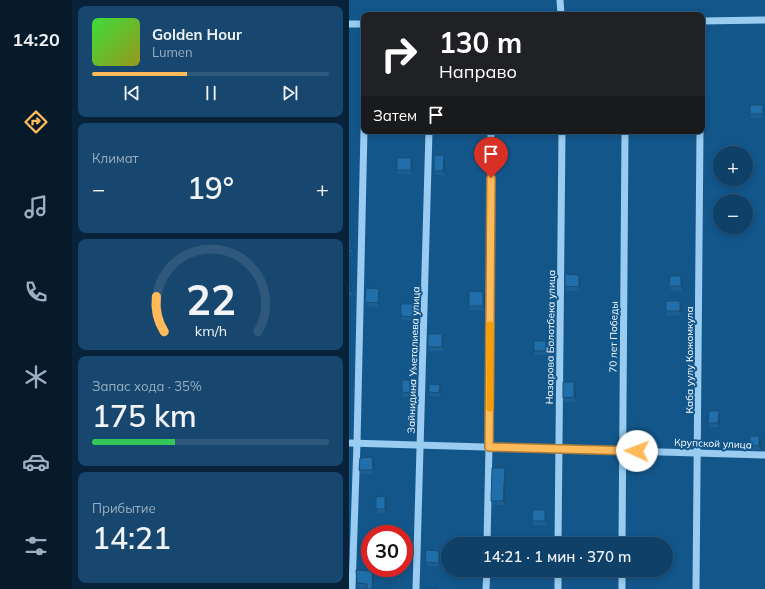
<!DOCTYPE html>
<html lang="ru">
<head>
<meta charset="utf-8">
<style>
  :root { --surface:#0e4068; --page:#17476e; --text:#f1f3f6; --muted:#9bafc0; --line:#2e597c; --accent:#ffba59 }
  body { margin:0; font-family:Mulish,sans-serif; background:var(--page); color:var(--text); height:100vh; display:flex; flex-direction:column; font-size:15px; white-space:nowrap }
  * { box-sizing:border-box; margin:0 }
  p { font-size:13px; color:var(--muted) }
  .icon { flex:none; width:22px; height:22px; fill:none; stroke:currentColor; stroke-width:2; stroke-linecap:round; stroke-linejoin:round }
  .map { position:relative; flex:1; overflow:hidden }
  .panel { display:flex; flex-direction:column; gap:6px; padding:6px; background:#082339; width:277px }
  .panel>* { flex:none }
  .top-card { position:absolute; left:12px; top:12px; width:344px; height:122px; border-radius:8px; box-shadow:0 2px 6px #0003,0 0 0 1px var(--line); background:#202124; color:#fff; overflow:hidden }
  .controls { position:absolute; left:364px; top:146px; display:grid; gap:8px }
  .controls a { display:grid; place-items:center; width:40px; height:40px; border-radius:50%; background:var(--surface); box-shadow:0 2px 6px #0003,0 0 0 1px var(--line); font-size:20px }
  .speed { position:absolute; left:12px; top:525px; display:flex; gap:8px; font-size:20px; font-weight:700; text-align:center }
  .speed>* { display:grid; place-content:center; width:52px; height:52px; border-radius:50%; background:var(--surface); box-shadow:0 2px 6px #0003,0 0 0 1px var(--line); line-height:1 }
  .speed .limit { border:6px solid #d22; background:#fff; color:#111 }
  .pin { position:absolute; display:grid; place-items:center; width:34px; height:34px; color:#fff; margin:-41px -17px; border-radius:50% 50% 50% 0; rotate:-45deg; box-shadow:0 0 4px #0007 }
  .pin .icon { rotate:45deg }
  .me { position:absolute; width:44px; margin:-22px; rotate:272deg; stroke-linejoin:round; filter:drop-shadow(0 0 3px #0008) }
  .turn { display:flex; align-items:center; gap:14px; height:84px; padding:0 12px; font-size:18px }
  .turn .icon { width:52px; height:52px; stroke-width:2.5 }
  .turn b { display:block; font-size:28px; line-height:34px }
  .then { display:flex; align-items:center; height:38px; padding:0 12px; background:#0003; gap:8px; font-size:15px }
  .big { font-size:30px; font-weight:600; line-height:1.1 }
  .panel .widget { flex:1; display:flex; flex-direction:column; justify-content:center; gap:6px; min-width:0; padding:0 14px; border-radius:8px; background:var(--page) }
  .panel .dial { align-items:center; gap:0 }
  .dial svg { height:104px; overflow:visible; fill:none; stroke:var(--line); stroke-width:7; stroke-linecap:round; text-anchor:middle }
  .dial text { fill:var(--text); stroke:none }
  .song { display:flex; align-items:center; gap:12px }
  .cover { width:48px; height:48px; border-radius:6px; background:linear-gradient(135deg,hsl(120 70% 55%),hsl(60 70% 35%)) }
  .played { height:4px; border-radius:2px; background:linear-gradient(90deg,var(--accent) 40%,var(--line) 40%) }
  .keys { display:flex; justify-content:space-around; direction:ltr }
  .heat { display:flex; justify-content:space-between; align-items:center; font-size:22px; direction:ltr }
  .charge { height:6px; border-radius:3px; background:linear-gradient(90deg,#34c759 35%,var(--line) 0) }
  .trip { position:absolute; left:92px; top:537px; width:232px; height:40px; border-radius:20px; background:var(--surface); box-shadow:0 2px 6px #0003,0 0 0 1px var(--line); font-weight:600; line-height:40px; text-align:center }
  main { display:flex; flex:1; min-height:0 }
  .tab-bar { display:flex; flex-direction:column; width:72px; justify-content:space-around; align-items:center; background:#061a2a; color:var(--muted) }
  .tab-bar .icon { width:28px; height:28px }
  .tab-bar .on { color:var(--accent) }
  .tab-bar b { font-size:18px; color:var(--text) }
  .map>svg:first-child { display:block }
  .lines { fill:none; stroke-linecap:round; stroke-linejoin:round }
  .minor { stroke:#99ccf0; stroke-width:7 }
  .wall { fill:#1c5f92 }
  .shaded-wall { fill:#164e77 }
  .building { fill:#206faa; stroke:#164e77 }
  .route-casing { stroke:#a6793a; stroke-width:10 }
  .route { stroke:#ffba59; stroke-width:7 }
  .slow { stroke:#f59e0b; stroke-width:7 }
  .labels { text-anchor:middle; stroke-width:4; stroke-linejoin:round; paint-order:stroke }
  .street-label { font-size:10px; fill:#fff; stroke:#13568a }
</style>
</head>
<body>
<main>
<nav class="tab-bar">
<b>14:20</b>
<svg class="icon on" aria-label="directions" viewBox="0 0 24 24"><path d="M12 3l9 9-9 9-9-9zM9 14v-3h6M13 9l2 2-2 2"/></svg>
<svg class="icon" aria-label="music" viewBox="0 0 24 24"><path d="M9 18V5l10-2v13"/><circle cx="6" cy="18" r="3"/><circle cx="16" cy="16" r="3"/></svg>
<svg class="icon" aria-label="phone" viewBox="0 0 24 24"><path d="M5 4h4l2 5-3 2q2 4 5 5l2-3 5 2v4C11 20 4 13 5 4z"/></svg>
<svg class="icon" aria-label="climate" viewBox="0 0 24 24"><path d="M12 3v18M4 7l16 10M4 17L20 7"/></svg>
<svg class="icon" aria-label="car" viewBox="0 0 24 24"><path d="M5 17H2v-5l4-1 3-4h7l3 4 3 1v5h-3M9 17h6M6 11h13"/><circle cx="7" cy="17" r="2"/><circle cx="17" cy="17" r="2"/></svg>
<svg class="icon" aria-label="filters" viewBox="0 0 24 24"><path d="M4 7h16M4 17h16"/><circle cx="9" cy="7" r="2"/><circle cx="15" cy="17" r="2"/></svg>
</nav>
<section class="panel">
<div class="widget">
<div class="song"><i class="cover"></i><div><b>Golden Hour</b><p>Lumen</p></div></div>
<div class="played"></div>
<div class="keys"><svg class="icon" aria-label="previous" viewBox="0 0 24 24"><path d="M18 5L8 12l10 7zM5 5v14"/></svg><svg class="icon" aria-label="pause" viewBox="0 0 24 24"><path d="M8 5v14M16 5v14"/></svg><svg class="icon" aria-label="next" viewBox="0 0 24 24"><path d="M6 5l10 7-10 7zM19 5v14"/></svg></div>
</div>
<div class="widget"><p>Климат</p>
<div class="heat"><a>−</a><b class="big">19°</b><a>+</a></div>
</div>
<div class="widget dial"><svg viewBox="0 0 100 80">
<path d="M14 69A42 42 0 1 1 86 69"/>
<path d="M14 69A42 42 0 0 1 8 42" stroke="#ffba59"/>
<text x="50" y="56" font-size="32" font-weight="700">22</text>
<text x="50" y="72" font-size="11">km/h</text>
</svg></div>
<div class="widget"><p>Запас хода · 35%</p><b class="big">175 km</b><div class="charge"></div></div>
<div class="widget"><p>Прибытие</p><b class="big">14:21</b></div>
</section>
<div class="map">
<svg width="416" height="589" viewBox="0 0 416 589">
  <rect width="100%" height="100%" fill="#13568a"/>
  <g class="lines">
    <g class="minor">
      <polyline points="211,0 212,15"/>
      <polyline points="353,21 416,20"/>
      <polyline points="0,24 15,24"/>
      <polyline points="0,443 416,455"/>
      <polyline points="138,544 140,447 142,131"/>
      <polyline points="209,544 213,131"/>
      <polyline points="273,544 276,131"/>
      <polyline points="209,570 209,589"/>
      <polyline points="3,589 8,443 15,130"/>
      <polyline points="67,589 80,131"/>
      <polyline points="137,589 138,570"/>
      <polyline points="273,589 273,570"/>
      <polyline points="347,589 351,131"/>
    </g>
  </g>
  <g class="wall">
    <polygon points="415,109 415,118 402,118 401,114"/>
    <polygon points="62,158 64,162 63,175 49,174 48,170"/>
    <polygon points="96,160 96,175 87,175 85,171"/>
    <polygon points="0,238 3,242 3,252 0,252"/>
    <polygon points="230,275 232,279 231,291 218,291 216,286"/>
    <polygon points="332,276 334,280 333,291 322,290 320,286"/>
    <polygon points="0,282 1,282 3,286 3,295 0,295"/>
    <polygon points="30,289 31,293 30,307 18,306 16,302"/>
    <polygon points="134,292 136,296 135,310 121,310 120,306"/>
    <polygon points="65,304 66,309 66,321 53,320 52,316"/>
    <polygon points="333,305 333,315 318,316 317,311"/>
    <polygon points="93,334 95,339 94,351 80,351 79,347"/>
    <polygon points="197,341 198,345 198,355 186,355 185,351"/>
    <polygon points="65,380 66,384 66,397 54,397 53,392"/>
    <polygon points="225,382 227,386 227,402 215,402 214,398"/>
    <polygon points="91,385 92,389 92,397 81,396 80,392"/>
    <polygon points="371,416 371,427 361,427 359,423"/>
    <polygon points="410,436 412,440 412,450 402,450 401,445"/>
    <polygon points="23,457 25,461 25,474 12,474 10,470"/>
    <polygon points="156,468 157,472 156,505 144,505 142,501"/>
    <polygon points="36,496 38,501 38,513 29,513 27,509"/>
    <polygon points="197,514 197,525 185,525 183,521"/>
    <polygon points="21,542 21,560 18,560 16,556"/>
    <polygon points="91,555 91,567 78,566 76,562"/>
    <polygon points="25,575 18,588 9,588 8,583"/>
  </g>
  <g class="shaded-wall">
    <polygon points="414,105 415,109 415,118 414,114"/>
    <polygon points="95,155 96,160 96,175 94,171"/>
    <polygon points="62,158 64,162 63,175 62,170"/>
    <polygon points="2,238 3,242 3,252 2,248"/>
    <polygon points="230,275 232,279 231,291 230,287"/>
    <polygon points="332,276 334,280 333,291 332,286"/>
    <polygon points="1,282 3,286 3,295 2,291"/>
    <polygon points="30,289 31,293 30,307 29,303"/>
    <polygon points="134,292 136,296 135,310 134,306"/>
    <polygon points="331,301 333,305 333,315 331,311"/>
    <polygon points="65,304 66,309 66,321 64,317"/>
    <polygon points="93,334 95,339 94,351 93,347"/>
    <polygon points="197,341 198,345 198,355 197,351"/>
    <polygon points="65,380 66,384 66,397 64,393"/>
    <polygon points="225,382 227,386 227,402 225,397"/>
    <polygon points="91,385 92,389 92,397 90,393"/>
    <polygon points="370,411 371,416 371,427 369,423"/>
    <polygon points="410,436 412,440 412,450 410,446"/>
    <polygon points="23,457 25,461 25,474 24,470"/>
    <polygon points="156,468 157,472 156,505 154,501"/>
    <polygon points="36,496 38,501 38,513 36,509"/>
    <polygon points="196,510 197,514 197,525 196,521"/>
    <polygon points="90,551 91,555 91,567 90,563"/>
    <polygon points="24,571 25,575 25,589 23,589"/>
  </g>
  <g class="building">
    <rect x="401" y="105" width="13" height="9"/>
    <polygon points="85,155 95,155 94,171 85,171"/>
    <rect x="48" y="158" width="14" height="12"/>
    <rect x="0" y="238" width="2" height="10"/>
    <polygon points="216,274 230,275 230,287 216,286"/>
    <polygon points="321,276 332,276 332,286 320,286"/>
    <polygon points="0,282 1,282 2,291 0,291"/>
    <polygon points="17,288 30,289 29,303 16,302"/>
    <polygon points="120,291 134,292 134,306 120,306"/>
    <rect x="317" y="301" width="14" height="10"/>
    <polygon points="52,304 65,304 64,317 52,316"/>
    <rect x="79" y="334" width="14" height="13"/>
    <rect x="185" y="341" width="12" height="10"/>
    <polygon points="53,380 65,380 64,393 53,392"/>
    <polygon points="214,382 225,382 225,397 214,398"/>
    <polygon points="80,384 91,385 90,393 80,392"/>
    <polygon points="360,411 370,411 369,423 359,423"/>
    <polygon points="401,436 410,436 410,446 401,445"/>
    <polygon points="23,457 24,470 10,470 11,458"/>
    <polygon points="143,468 156,468 154,501 142,501"/>
    <polygon points="36,496 36,509 27,509 27,497"/>
    <polygon points="184,510 196,510 196,521 183,521"/>
    <polygon points="20,542 21,542 21,556 16,556"/>
    <polygon points="77,550 90,551 90,563 76,562"/>
    <polygon points="7,570 24,571 23,589 18,589 18,584 8,583"/>
    <polygon points="75,588 89,589 75,589"/>
  </g>
  <g class="lines">
    <g class="route-casing">
      <polyline id="route" points="142,178 140,447 288,451"/>
    </g>
    <use href="#route" class="route"/>
    <polyline class="slow" points="141,408 141,325"/>
  </g>
  <g class="labels">
    <g class="street-label">
      <text transform="translate(201 337) rotate(-89)" y="4">Назарова Болотбека улица</text>
      <text transform="translate(264 337) rotate(-89)" y="4">70 лет Победы</text>
      <text transform="translate(64 360) rotate(-88)" y="4">Зайнидина Уметалиева улица</text>
      <text transform="translate(340 360) rotate(-90)" y="4">Каба уулу Кожомкула</text>
      <text transform="translate(364 443) rotate(2)" y="4">Крупской улица</text>
    </g>
  </g>
</svg>
<div class="controls">
<a>+</a>
<a>−</a>
</div>
<div class="speed"><div class="limit">30</div></div>
<div class="pin" style="left:142px;top:178px;background:#d93025"><svg class="icon" aria-label="arrive" viewBox="0 0 24 24"><path d="M6 21V4h12l-3 4 3 4H6"/></svg></div>
<svg class="me" style="left:288px;top:451px" viewBox="-20 -20 40 40"><circle r="19" fill="#fff"/><path d="M0-13L10 11 0 6-10 11z" fill="#ffba59"/></svg>
<div class="trip">14:21 · 1 мин · 370 m</div>
<div class="top-card">
<div class="turn"><svg class="icon" aria-label="right" viewBox="0 0 24 24"><path d="M7 20v-9h11M14 6l5 5-5 5"/></svg><div><b>130 m</b>Направо</div></div>
<div class="then">Затем<svg class="icon" aria-label="arrive" viewBox="0 0 24 24"><path d="M6 21V4h12l-3 4 3 4H6"/></svg></div>
</div>
</div>
</main>
</body>
</html>
